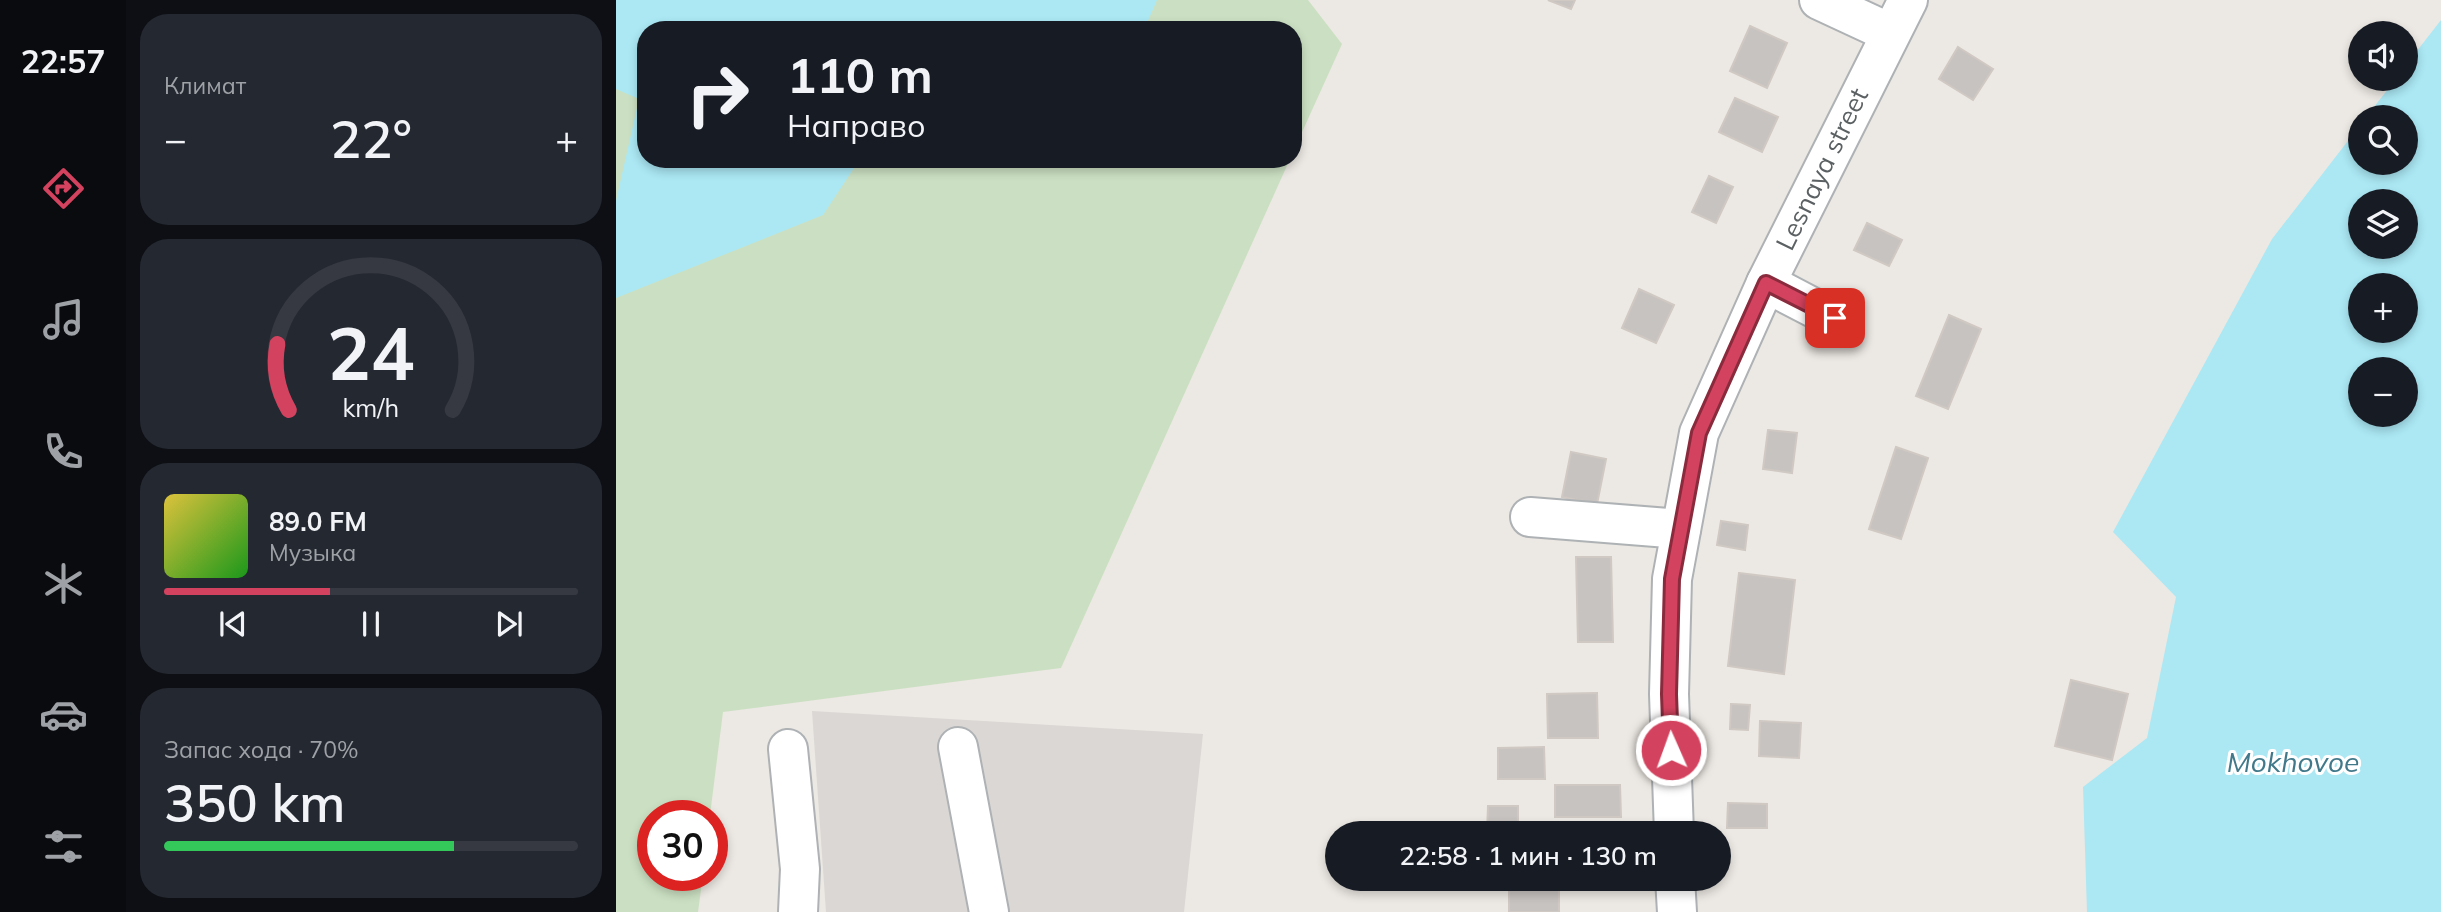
<!DOCTYPE html>
<html lang="ru">
<head>
<meta charset="utf-8">
<style>
  :root { --surface:#171b24; --page:#242831; --text:#f1f3f6; --muted:#9ea1a6; --line:#363941; --accent:#d3425e }
  body { margin:0; font-family:Mulish,sans-serif; background:var(--page); color:var(--text); height:100vh; display:flex; flex-direction:column; font-size:26px; white-space:nowrap }
  * { box-sizing:border-box; margin:0 }
  p { font-size:23px; color:var(--muted) }
  .icon { flex:none; width:38px; height:38px; fill:none; stroke:currentColor; stroke-width:2; stroke-linecap:round; stroke-linejoin:round }
  .map { position:relative; flex:1; overflow:hidden }
  .sheet { display:flex; flex-direction:column; gap:14px; padding:14px; background:#0d0f14; width:490px }
  .sheet>* { flex:none }
  .guide { position:absolute; left:21px; top:21px; width:665px; height:147px; border-radius:28px; box-shadow:0 4px 10px #0003; background:#171b24; color:var(--text); overflow:hidden }
  .tools { position:absolute; left:1732px; top:21px; display:grid; gap:14px }
  .tools a { display:grid; place-items:center; width:70px; height:70px; border-radius:50%; background:var(--surface); box-shadow:0 4px 10px #0003; font-size:35px }
  .speed { position:absolute; left:21px; top:800px; display:flex; gap:14px; font-size:35px; font-weight:700; text-align:center }
  .speed>* { display:grid; place-content:center; width:91px; height:91px; border-radius:50%; background:var(--surface); box-shadow:0 4px 10px #0003; line-height:1 }
  .speed .limit { border:10px solid #d22; background:#fff; color:#111 }
  .pin { position:absolute; display:grid; place-items:center; width:60px; height:60px; color:#fff; margin:-30px; border-radius:14px; box-shadow:0 4px 10px #0006 }
  .me { position:absolute; width:77px; margin:-38px; rotate:358deg; stroke-linejoin:round; filter:drop-shadow(0 0 5px #0008) }
  .turn { display:flex; align-items:center; gap:24px; height:147px; padding:0 35px; font-size:32px }
  .turn .icon { width:91px; height:91px; stroke-width:2.5 }
  .turn b { display:block; font-size:49px; line-height:60px }
  .big { font-size:52px; font-weight:600; line-height:1.1 }
  .sheet .tile { flex:1; display:flex; flex-direction:column; justify-content:center; gap:10px; min-width:0; padding:0 24px; border-radius:28px; background:var(--page) }
  .sheet .dial { align-items:center; gap:0 }
  .dial svg { height:182px; overflow:visible; fill:none; stroke:var(--line); stroke-width:7; stroke-linecap:round; text-anchor:middle }
  .dial text { fill:var(--text); stroke:none }
  .song { display:flex; align-items:center; gap:21px }
  .cover { width:84px; height:84px; border-radius:10px; background:linear-gradient(135deg,hsl(50 70% 55%),hsl(120 70% 35%)) }
  .played { height:7px; border-radius:4px; background:linear-gradient(90deg,var(--accent) 40%,var(--line) 40%) }
  .keys { display:flex; justify-content:space-around; direction:ltr }
  .heat { display:flex; justify-content:space-between; align-items:center; font-size:38px; direction:ltr }
  .charge { height:10px; border-radius:5px; background:linear-gradient(90deg,#34c759 70%,var(--line) 0) }
  .trip { position:absolute; left:709px; top:821px; width:406px; height:70px; border-radius:35px; background:var(--surface); box-shadow:0 4px 10px #0003; font-weight:600; line-height:70px; text-align:center }
  main { display:flex; flex:1; min-height:0 }
  .tabs { display:flex; flex-direction:column; width:126px; justify-content:space-around; align-items:center; background:#090b0e; color:var(--muted) }
  .tabs .icon { width:49px; height:49px }
  .tabs .current { color:var(--accent) }
  .tabs b { font-size:32px; color:var(--text) }
  .map>svg:first-child { display:block }
  .industrial { fill:#dbd7d5 }
  .green { fill:#cbe0c2 }
  .water { fill:#abe8f4; fill-rule:evenodd }
  .building { fill:#c7c3c0; stroke:#d0c8c2; stroke-width:2 }
  .lines { fill:none; stroke-linecap:round; stroke-linejoin:round }
  .minor-casing { stroke:#aeb2b4; stroke-width:42 }
  .minor { stroke:#fff; stroke-width:38 }
  .route-casing { stroke:#892b3d; stroke-width:18 }
  .route { stroke:#d3425e; stroke-width:12 }
  .labels { text-anchor:middle; stroke-width:6; stroke-linejoin:round; paint-order:stroke }
  .street-label { font-size:26px; fill:#5b6062; stroke:#fff }
  .water-label { font-size:28px; font-style:italic; fill:#42798a; stroke:#fff }
</style>
</head>
<body>
<main>
<nav class="tabs">
<b>22:57</b>
<svg class="icon current" aria-label="directions" viewBox="0 0 24 24"><path d="M12 3l9 9-9 9-9-9zM9 14v-3h6M13 9l2 2-2 2"/></svg>
<svg class="icon" aria-label="music" viewBox="0 0 24 24"><path d="M9 18V5l10-2v13"/><circle cx="6" cy="18" r="3"/><circle cx="16" cy="16" r="3"/></svg>
<svg class="icon" aria-label="phone" viewBox="0 0 24 24"><path d="M5 4h4l2 5-3 2q2 4 5 5l2-3 5 2v4C11 20 4 13 5 4z"/></svg>
<svg class="icon" aria-label="climate" viewBox="0 0 24 24"><path d="M12 3v18M4 7l16 10M4 17L20 7"/></svg>
<svg class="icon" aria-label="car" viewBox="0 0 24 24"><path d="M5 17H2v-5l4-1 3-4h7l3 4 3 1v5h-3M9 17h6M6 11h13"/><circle cx="7" cy="17" r="2"/><circle cx="17" cy="17" r="2"/></svg>
<svg class="icon" aria-label="filters" viewBox="0 0 24 24"><path d="M4 7h16M4 17h16"/><circle cx="9" cy="7" r="2"/><circle cx="15" cy="17" r="2"/></svg>
</nav>
<section class="sheet">
<div class="tile"><p>Климат</p>
<div class="heat"><a>−</a><b class="big">22°</b><a>+</a></div>
</div>
<div class="tile dial"><svg viewBox="0 0 100 80">
<path d="M14 69A42 42 0 1 1 86 69"/>
<path d="M14 69A42 42 0 0 1 9 40" stroke="#d3425e"/>
<text x="50" y="56" font-size="32" font-weight="700">24</text>
<text x="50" y="72" font-size="11">km/h</text>
</svg></div>
<div class="tile">
<div class="song"><i class="cover"></i><div><b>89.0 FM</b><p>Музыка</p></div></div>
<div class="played"></div>
<div class="keys"><svg class="icon" aria-label="previous" viewBox="0 0 24 24"><path d="M18 5L8 12l10 7zM5 5v14"/></svg><svg class="icon" aria-label="pause" viewBox="0 0 24 24"><path d="M8 5v14M16 5v14"/></svg><svg class="icon" aria-label="next" viewBox="0 0 24 24"><path d="M6 5l10 7-10 7zM19 5v14"/></svg></div>
</div>
<div class="tile"><p>Запас хода · 70%</p><b class="big">350 km</b><div class="charge"></div></div>
</section>
<div class="map">
<svg width="1825" height="912" viewBox="0 0 1825 912">
  <rect width="100%" height="100%" fill="#ece8e3"/>
  <polygon class="industrial" points="196,711 587,734 568,912 210,912"/>
  <polygon class="green" points="0,0 692,0 726,44 677,152 677,30 30,30 30,159 674,159 445,668 107,712 94,815 37,816 37,875 87,875 82,912 0,912"/>
  <g class="water">
    <polygon points="0,0 541,0 528,30 30,30 30,159 244,159 207,215 0,298 0,201 23,99 0,89"/>
    <path d="M1825,20V912H1471L1467,787L1531,738L1560,597L1497,532L1656,239L1745,124V163H1790V117H1750L1780,79H1790V65ZM1745,201H1790V247H1745ZM1745,285H1790V331H1745ZM1745,369H1790V415H1745Z"/>
  </g>
  <g class="building">
    <polygon points="932,0 959,0 955,9"/>
    <polygon points="1134,26 1171,43 1151,88 1114,71"/>
    <polygon points="1342,47 1377,69 1357,100 1323,79"/>
    <polygon points="1119,98 1162,117 1146,152 1103,132"/>
    <polygon points="1093,176 1117,187 1100,223 1076,212"/>
    <polygon points="1251,223 1286,240 1273,266 1238,250"/>
    <polygon points="1023,289 1058,305 1040,343 1006,328"/>
    <polygon points="1333,315 1365,329 1332,409 1300,396"/>
    <polygon points="1152,430 1181,433 1176,473 1147,469"/>
    <polygon points="1280,447 1312,458 1285,539 1253,529"/>
    <polygon points="955,452 990,459 981,504 946,497"/>
    <polygon points="1105,521 1132,525 1129,550 1101,545"/>
    <polygon points="960,557 995,557 997,642 962,642"/>
    <polygon points="1123,573 1179,580 1168,674 1112,666"/>
    <polygon points="1455,680 1512,694 1496,760 1439,746"/>
    <polygon points="981,693 982,738 932,738 931,694"/>
    <polygon points="1115,704 1134,705 1132,730 1114,729"/>
    <polygon points="1144,721 1185,723 1183,758 1143,756"/>
    <polygon points="928,747 929,779 882,779 882,748"/>
    <polygon points="939,785 1004,785 1005,817 939,817"/>
    <polygon points="1112,803 1151,804 1151,828 1111,828"/>
    <polygon points="872,806 902,806 902,833 871,833"/>
    <polygon points="893,880 943,881 943,912 893,912"/>
  </g>
  <g class="lines">
    <g class="minor-casing">
      <g id="minor">
        <polyline points="1203,0 1274,33"/>
        <polyline points="1150,283 1219,319"/>
        <polyline points="914,517 1065,529"/>
        <polyline points="342,747 373,912"/>
        <polyline points="172,749 184,869 182,912"/>
        <polyline points="1058,833 1053,694 1056,579 1083,433 1150,283 1292,0"/>
        <polyline points="1059,878 1061,912"/>
      </g>
    </g>
    <use href="#minor" class="minor"/>
  </g>
  <g class="lines">
    <g class="route-casing">
      <polyline id="route" points="1055,750 1053,694 1056,579 1083,433 1150,283 1219,318"/>
    </g>
    <use href="#route" class="route"/>
  </g>
  <g class="labels">
    <g class="street-label">
      <text transform="translate(1206 169) rotate(-64)" y="9">Lesnaya street</text>
    </g>
    <g class="water-label">
      <text x="1677" y="772">Mokhovoe</text>
    </g>
  </g>
</svg>
<div class="tools">
<a><svg class="icon" aria-label="sound" viewBox="0 0 24 24"><path d="M4 9h4l5-4v14l-5-4H4zM17 9q2 3 0 6"/></svg></a>
<a><svg class="icon" aria-label="search" viewBox="0 0 24 24"><circle cx="10" cy="10" r="6"/><path d="M15 15l6 6"/></svg></a>
<a><svg class="icon" aria-label="layers" viewBox="0 0 24 24"><path d="M12 4l9 5-9 5-9-5zM3 14l9 5 9-5"/></svg></a>
<a>+</a>
<a>−</a>
</div>
<div class="speed"><div class="limit">30</div></div>
<div class="pin" style="left:1219px;top:318px;background:#d93025"><svg class="icon" aria-label="arrive" viewBox="0 0 24 24"><path d="M6 21V4h12l-3 4 3 4H6"/></svg></div>
<svg class="me" style="left:1055px;top:750px" viewBox="-20 -20 40 40"><circle r="17" fill="#d3425e" stroke="#fff" stroke-width="3"/><path d="M0-11L8 9 0 5-8 9z" fill="#fff"/></svg>
<div class="trip">22:58 · 1 мин · 130 m</div>
<div class="guide">
<div class="turn"><svg class="icon" aria-label="right" viewBox="0 0 24 24"><path d="M7 20v-9h11M14 6l5 5-5 5"/></svg><div><b>110 m</b>Направо</div></div>
</div>
</div>
</main>
</body>
</html>
